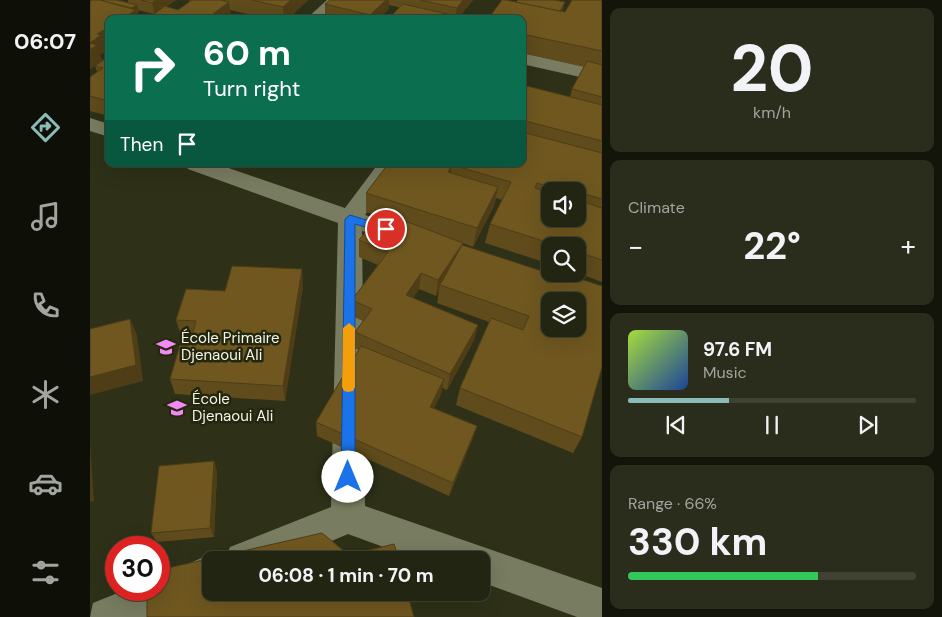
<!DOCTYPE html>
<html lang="en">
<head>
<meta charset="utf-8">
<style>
  :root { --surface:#222512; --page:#2a2d1b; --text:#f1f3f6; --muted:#a2a59f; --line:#3f4232; --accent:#8bbbb9 }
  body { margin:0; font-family:"DM Sans",sans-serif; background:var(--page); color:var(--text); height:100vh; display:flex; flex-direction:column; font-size:19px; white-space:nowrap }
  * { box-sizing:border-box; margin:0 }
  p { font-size:16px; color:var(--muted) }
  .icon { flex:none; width:28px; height:28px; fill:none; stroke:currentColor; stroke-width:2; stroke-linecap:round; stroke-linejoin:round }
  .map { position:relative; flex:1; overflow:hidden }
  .side { display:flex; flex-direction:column; gap:8px; padding:8px; background:#13140a; width:340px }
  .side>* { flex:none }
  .hud { position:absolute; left:15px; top:15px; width:421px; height:152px; border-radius:10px; box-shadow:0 5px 20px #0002,0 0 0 1px var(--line); background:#0b6e4f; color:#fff; overflow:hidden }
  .buttons { position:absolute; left:451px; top:182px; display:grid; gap:10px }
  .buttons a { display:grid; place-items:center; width:45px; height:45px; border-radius:10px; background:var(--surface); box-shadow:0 5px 20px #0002,0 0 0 1px var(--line); font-size:25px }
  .speed { position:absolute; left:15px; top:536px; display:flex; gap:10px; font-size:25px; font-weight:700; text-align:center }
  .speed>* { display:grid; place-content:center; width:65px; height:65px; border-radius:50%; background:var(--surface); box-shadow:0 5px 20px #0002,0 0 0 1px var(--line); line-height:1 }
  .speed .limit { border:8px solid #d22; background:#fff; color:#111 }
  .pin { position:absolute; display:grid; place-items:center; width:42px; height:42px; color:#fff; margin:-21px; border:2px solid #fff; border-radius:50%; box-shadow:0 1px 5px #0007 }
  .me { position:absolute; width:55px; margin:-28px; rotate:0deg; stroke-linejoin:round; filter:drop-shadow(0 0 4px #0008) }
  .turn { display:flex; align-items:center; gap:18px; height:105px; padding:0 15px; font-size:22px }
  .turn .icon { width:65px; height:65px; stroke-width:2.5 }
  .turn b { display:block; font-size:35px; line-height:42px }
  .then { display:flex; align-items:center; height:48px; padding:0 15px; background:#0003; gap:10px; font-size:19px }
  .big { font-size:38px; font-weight:700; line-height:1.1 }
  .side .widget { flex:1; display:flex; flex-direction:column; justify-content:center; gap:8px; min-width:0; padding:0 18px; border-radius:10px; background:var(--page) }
  .side .dial { align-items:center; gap:0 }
  .dial b { font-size:65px; line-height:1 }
  .song { display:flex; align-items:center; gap:15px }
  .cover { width:60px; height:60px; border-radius:8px; background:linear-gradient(135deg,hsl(80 70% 55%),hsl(220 70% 35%)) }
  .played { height:5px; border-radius:2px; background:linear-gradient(90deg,var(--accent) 35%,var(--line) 35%) }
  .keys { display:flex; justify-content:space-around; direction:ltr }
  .heat { display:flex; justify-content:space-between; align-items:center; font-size:28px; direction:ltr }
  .charge { height:8px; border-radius:4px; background:linear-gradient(90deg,#34c759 66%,var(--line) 0) }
  .trip { position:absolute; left:112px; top:551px; width:288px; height:50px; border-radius:10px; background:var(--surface); box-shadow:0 5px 20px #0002,0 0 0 1px var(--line); font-weight:700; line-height:50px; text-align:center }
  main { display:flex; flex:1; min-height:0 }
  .tab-bar { display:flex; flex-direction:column; width:90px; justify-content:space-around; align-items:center; background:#0e0f07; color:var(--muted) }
  .tab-bar .icon { width:35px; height:35px }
  .tab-bar .current { color:var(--accent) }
  .tab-bar b { font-size:22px; color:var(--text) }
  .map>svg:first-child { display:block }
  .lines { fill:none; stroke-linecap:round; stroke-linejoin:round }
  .minor { fill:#787c60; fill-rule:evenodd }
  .wall { fill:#5f4b1b; fill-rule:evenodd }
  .shaded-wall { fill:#4e3d16 }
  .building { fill:#6f571f; stroke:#4e3d16; fill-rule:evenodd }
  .route { fill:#1a73e8; stroke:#114b97 }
  .slow { fill:#f59e0b }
  .labels { text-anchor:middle; stroke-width:5; stroke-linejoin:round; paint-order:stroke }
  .poi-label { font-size:15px; fill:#f3f6e6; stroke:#24270e; text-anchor:start }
</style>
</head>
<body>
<main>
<nav class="tab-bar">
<b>06:07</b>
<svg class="icon current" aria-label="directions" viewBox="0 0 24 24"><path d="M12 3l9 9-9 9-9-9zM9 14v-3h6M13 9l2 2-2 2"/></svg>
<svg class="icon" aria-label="music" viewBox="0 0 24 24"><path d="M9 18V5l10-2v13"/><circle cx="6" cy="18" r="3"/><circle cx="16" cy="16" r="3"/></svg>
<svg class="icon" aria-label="phone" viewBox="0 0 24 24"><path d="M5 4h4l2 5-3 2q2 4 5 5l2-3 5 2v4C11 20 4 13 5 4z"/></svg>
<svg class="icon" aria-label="climate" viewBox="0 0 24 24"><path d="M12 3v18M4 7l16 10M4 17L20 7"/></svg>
<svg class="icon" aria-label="car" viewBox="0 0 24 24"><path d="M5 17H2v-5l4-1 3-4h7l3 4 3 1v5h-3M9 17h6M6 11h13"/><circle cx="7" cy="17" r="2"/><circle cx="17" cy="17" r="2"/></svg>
<svg class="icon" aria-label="filters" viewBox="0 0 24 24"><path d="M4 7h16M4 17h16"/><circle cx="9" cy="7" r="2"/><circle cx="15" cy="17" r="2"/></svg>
</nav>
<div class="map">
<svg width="512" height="617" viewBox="0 0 512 617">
  <rect width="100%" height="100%" fill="#2e3118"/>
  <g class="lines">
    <g class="minor">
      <polygon points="237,0 255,0 235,19 216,19"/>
      <polygon points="432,53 512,70 512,82 432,64"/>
      <polygon points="0,118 19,124 19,137 0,131"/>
      <polygon points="95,164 127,164 255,208 288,164 310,164 275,215 326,230 329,236 326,242 317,245 272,231 275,506 512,588 512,617 487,617 391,582 391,560 329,560 258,534 197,560 135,560 140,547 241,507 248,223 98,169"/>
      <polygon points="121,554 134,560 121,560 121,592 62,617 0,617 3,603 35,590 69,590 69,576"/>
    </g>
  </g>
  <g class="wall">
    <polygon points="38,0 86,0 76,7 88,10 100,2 99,0 218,0 198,19 179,19 140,10 141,17 139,19 57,19 64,14 48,10 49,11 15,48 16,51 10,55 12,60 19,56 19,116 0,111 0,77 7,72 5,66 0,69 0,1 13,1 38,3"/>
    <polygon points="240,0 383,0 369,17 370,19 298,19 308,9 308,7 299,5 299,9 288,19 250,19 235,15 235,4"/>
    <path d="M428,0H469L468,1L473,12H475L512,0V282L488,273V246H460V264L395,243L400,224L412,200L406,198L404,206L383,247L373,243L372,245L473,278L492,437L483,453L366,405L370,388L399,322L347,303L349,291L346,296L329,289L323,298L388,325L384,340L357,390L352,388L351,394L344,408L387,426L382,440L359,496L227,436L226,422L269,350L264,348L265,332L273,321L262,316V300L288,265L269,257V240L288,216L276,212V193L298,164H432V94L480,97L482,89L494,67L432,53V19L426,2ZM460,191H488V219H460Z"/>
    <polygon points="213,286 195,401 85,394 80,379 99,345 101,337 91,336 86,320 135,291"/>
    <polygon points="124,461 127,472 124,537 67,542 61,533"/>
  </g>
  <g class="shaded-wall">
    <polygon points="66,0 86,0 65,14 62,3"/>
    <polygon points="129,0 135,0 136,5 139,2 141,17 139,19 119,19 119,17"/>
    <polygon points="201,0 218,0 198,19 194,19 193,7"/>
    <polygon points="296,0 299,0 299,9 288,19 280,19 280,15"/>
    <polygon points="373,0 383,0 368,19 365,19 367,8"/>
    <polygon points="475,2 472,14 467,16"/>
    <polygon points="47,5 49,11 47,12 48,19 31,19 33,14"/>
    <polygon points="19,27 19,45 15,48 16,51 10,55 12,61 0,69 0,43 7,34"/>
    <polygon points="362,165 359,184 358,172"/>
    <polygon points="408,187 404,206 383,247 387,228"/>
    <polygon points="373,243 370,259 350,285 349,291 346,296 348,280"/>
    <polygon points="212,269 213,286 195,401 193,386"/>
    <polygon points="331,273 329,289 314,311 316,295"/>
    <polygon points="40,319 47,335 53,381 0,395 0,377"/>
    <polygon points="388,325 384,340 357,390 360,374"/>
    <polygon points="354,379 351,394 337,421 340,407"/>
    <polygon points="387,426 382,440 359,496 363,483"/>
    <polygon points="0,443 4,501 0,502"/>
    <polygon points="124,461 127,472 124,537 120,528"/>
  </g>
  <g class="building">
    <polygon points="2,0 10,0 46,10 31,19 19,19 19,27 7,34 11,35 0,43 0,1"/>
    <polygon points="14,0 27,0 47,5 42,8 13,1"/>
    <polygon points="51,0 66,0 62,3"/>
    <polygon points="102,0 130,0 139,2 119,17 125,19 57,19 75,6 88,10"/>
    <polygon points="162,0 201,0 193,7"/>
    <polygon points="240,0 296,0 280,15 235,4"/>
    <polygon points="330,0 373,0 367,8"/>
    <polygon points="412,0 416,0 475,12 482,0 512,0 512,51 432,34 432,19 398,19"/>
    <polygon points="428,0 464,0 475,2 470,11 426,2"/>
    <polygon points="313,4 370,17 368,19 298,19"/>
    <polygon points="0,43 7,45 0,50"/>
    <polygon points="19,56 19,101 0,96 0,77 13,68 5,66"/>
    <polygon points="497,61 512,65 512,97 482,89"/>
    <polygon points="437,86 512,105 512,141 432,120 432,94"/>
    <polygon points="432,132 512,153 512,199 488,192 488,191 484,191 474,188 473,191 447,183 445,188 460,193 460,219 488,219 488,200 512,208 512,260 488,252 488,246 469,246 400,224 421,182 362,165 358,172 408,187 387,228 276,193 298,164 432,164"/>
    <polygon points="291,212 373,243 348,280 331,273 316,295 388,325 360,374 265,332 282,309 262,300 298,252 269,240"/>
    <path d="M372,245L473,278L475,274L512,286V367L492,437L370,388L401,318L433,330L439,316L350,285ZM460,301H488V329H460Z"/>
    <polygon points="142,266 212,269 193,386 80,379 90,345 99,345 106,321 86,320 96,289 135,291"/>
    <polygon points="40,319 46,365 0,377 0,329"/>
    <polygon points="271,346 354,379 340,407 387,426 363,483 226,422"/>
    <polygon points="124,461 120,528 61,533 69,466"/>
    <polygon points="232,533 259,555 304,544 309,560 121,560 121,592 317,592 324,617 57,617 57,590 69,590 69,570"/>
  </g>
  <polygon class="route" points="260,215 299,227 301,229 296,233 265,224 265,477 263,482 258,484 253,482 251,477 255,219"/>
  <polygon class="slow" points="259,323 265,328 265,387 263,391 258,392 254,391 252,387 253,328"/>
  <defs>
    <g id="school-bare" transform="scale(1.5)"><path d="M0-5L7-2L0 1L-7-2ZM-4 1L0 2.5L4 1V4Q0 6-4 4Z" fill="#f18af4" stroke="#24270e" stroke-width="2.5" paint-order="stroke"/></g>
  </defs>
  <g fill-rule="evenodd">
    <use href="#school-bare" x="76" y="347"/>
    <use href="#school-bare" x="87" y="408"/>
  </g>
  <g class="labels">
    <g class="poi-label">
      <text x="91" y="343">École Primaire<tspan x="91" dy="17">Djenaoui Ali</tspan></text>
      <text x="102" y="404">École<tspan x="102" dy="17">Djenaoui Ali</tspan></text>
    </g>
  </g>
</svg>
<div class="buttons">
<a><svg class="icon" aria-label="sound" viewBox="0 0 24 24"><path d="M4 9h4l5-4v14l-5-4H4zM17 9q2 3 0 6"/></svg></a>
<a><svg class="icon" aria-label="search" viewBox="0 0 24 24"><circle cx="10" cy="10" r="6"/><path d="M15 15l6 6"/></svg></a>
<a><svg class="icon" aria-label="layers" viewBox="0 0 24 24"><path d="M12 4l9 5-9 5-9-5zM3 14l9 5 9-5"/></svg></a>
</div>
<div class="speed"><div class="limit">30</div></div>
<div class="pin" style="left:296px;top:229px;background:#d93025"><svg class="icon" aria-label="arrive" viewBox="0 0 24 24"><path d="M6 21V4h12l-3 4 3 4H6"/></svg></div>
<svg class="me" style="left:258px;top:477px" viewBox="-20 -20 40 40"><circle r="19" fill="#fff"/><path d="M0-13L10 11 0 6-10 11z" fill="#1a73e8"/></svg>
<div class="trip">06:08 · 1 min · 70 m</div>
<div class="hud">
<div class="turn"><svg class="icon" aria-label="right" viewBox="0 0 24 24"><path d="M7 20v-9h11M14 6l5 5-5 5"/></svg><div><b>60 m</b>Turn right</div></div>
<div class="then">Then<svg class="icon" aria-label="arrive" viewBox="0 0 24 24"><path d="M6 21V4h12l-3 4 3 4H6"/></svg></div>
</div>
</div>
<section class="side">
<div class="widget dial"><b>20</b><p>km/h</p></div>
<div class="widget"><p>Climate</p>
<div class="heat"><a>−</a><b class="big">22°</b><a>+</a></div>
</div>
<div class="widget">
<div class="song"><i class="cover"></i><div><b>97.6 FM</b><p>Music</p></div></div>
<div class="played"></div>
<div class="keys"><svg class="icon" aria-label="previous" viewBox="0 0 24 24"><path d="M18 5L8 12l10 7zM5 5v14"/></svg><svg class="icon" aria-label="pause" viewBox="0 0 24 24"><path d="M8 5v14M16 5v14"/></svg><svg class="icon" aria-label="next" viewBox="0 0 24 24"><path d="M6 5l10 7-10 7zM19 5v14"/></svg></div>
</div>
<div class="widget"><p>Range · 66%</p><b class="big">330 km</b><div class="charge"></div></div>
</section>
</main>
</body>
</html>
